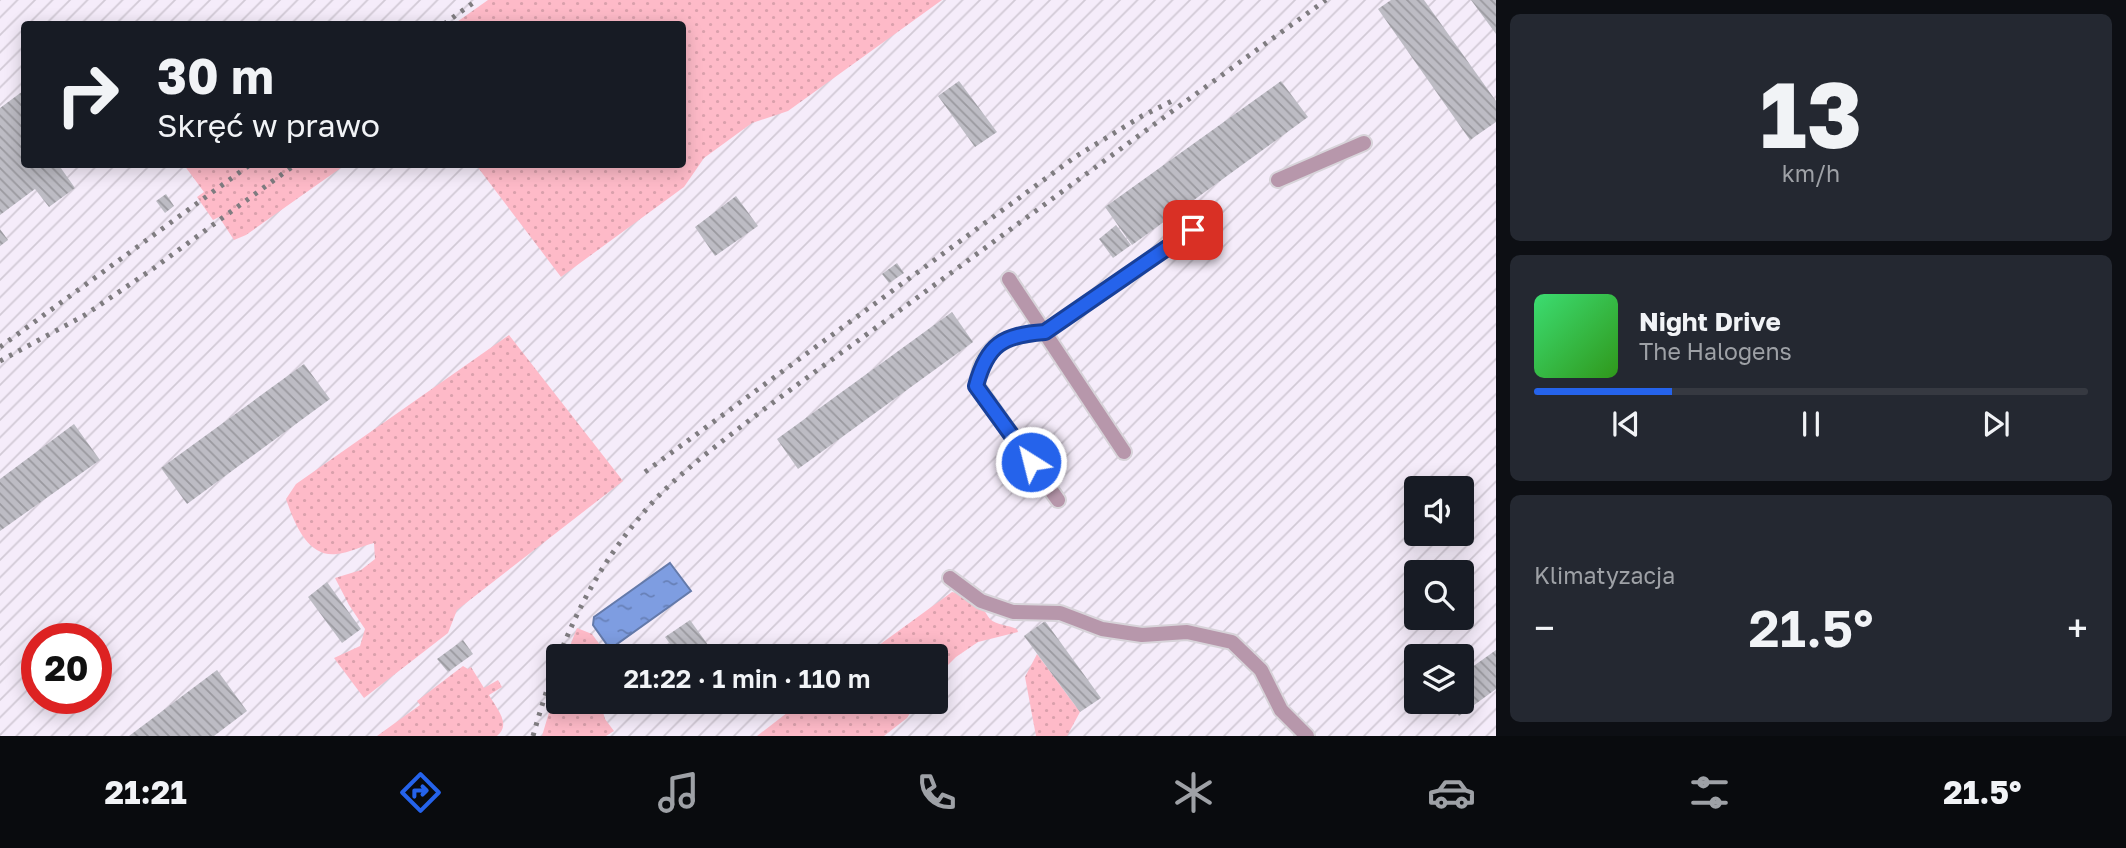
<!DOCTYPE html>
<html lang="pl">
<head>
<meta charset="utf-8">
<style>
  :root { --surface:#171b24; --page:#242831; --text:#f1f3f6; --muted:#9ea1a6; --line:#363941; --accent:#2563eb }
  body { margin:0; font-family:"Golos Text",sans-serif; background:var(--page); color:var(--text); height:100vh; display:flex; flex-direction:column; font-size:26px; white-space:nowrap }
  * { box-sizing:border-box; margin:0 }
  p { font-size:23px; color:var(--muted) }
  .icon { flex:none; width:38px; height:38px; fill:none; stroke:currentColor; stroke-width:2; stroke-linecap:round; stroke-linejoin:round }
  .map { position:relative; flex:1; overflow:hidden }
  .drawer { display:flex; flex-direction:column; gap:14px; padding:14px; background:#0d0f14; width:630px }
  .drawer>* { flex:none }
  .banner { position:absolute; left:21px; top:21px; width:665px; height:147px; border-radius:7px; box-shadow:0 4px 18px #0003; background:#171b24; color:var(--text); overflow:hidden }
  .controls { position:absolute; left:1404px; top:476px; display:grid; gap:14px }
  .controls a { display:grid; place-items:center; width:70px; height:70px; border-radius:7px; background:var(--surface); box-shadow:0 4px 18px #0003; font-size:35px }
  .speed { position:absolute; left:21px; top:623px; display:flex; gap:14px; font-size:35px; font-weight:700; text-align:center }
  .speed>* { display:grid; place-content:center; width:91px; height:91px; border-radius:50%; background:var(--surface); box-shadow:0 4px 18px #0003; line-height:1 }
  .speed .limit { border:10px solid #d22; background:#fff; color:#111 }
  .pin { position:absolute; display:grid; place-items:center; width:60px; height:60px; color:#fff; margin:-30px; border-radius:14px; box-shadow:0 4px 10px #0006 }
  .me { position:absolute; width:77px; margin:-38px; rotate:324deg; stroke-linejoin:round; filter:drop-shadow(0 0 5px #0008) }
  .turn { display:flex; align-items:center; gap:24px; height:147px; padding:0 21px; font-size:32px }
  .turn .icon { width:91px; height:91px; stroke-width:2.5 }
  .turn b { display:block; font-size:49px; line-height:60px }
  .big { font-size:52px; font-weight:600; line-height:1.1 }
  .drawer .card { flex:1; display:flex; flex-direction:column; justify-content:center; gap:10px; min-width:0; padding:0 24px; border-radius:10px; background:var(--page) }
  .drawer .dial { align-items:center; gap:0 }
  .dial b { font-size:91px; line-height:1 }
  .song { display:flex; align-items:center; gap:21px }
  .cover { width:84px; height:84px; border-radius:10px; background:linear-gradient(135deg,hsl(140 70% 55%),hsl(110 70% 35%)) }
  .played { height:7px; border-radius:4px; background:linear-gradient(90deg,var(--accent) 25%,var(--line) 25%) }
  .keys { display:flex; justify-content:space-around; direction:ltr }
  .heat { display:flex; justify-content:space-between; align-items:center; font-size:38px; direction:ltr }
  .trip { position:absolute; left:546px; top:644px; width:402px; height:70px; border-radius:7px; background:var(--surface); box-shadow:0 4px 18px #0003; font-weight:600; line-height:70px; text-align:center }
  .menu { display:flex; height:112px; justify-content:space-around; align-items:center; background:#090b0e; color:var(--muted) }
  .menu .icon { width:49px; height:49px }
  .menu .selected { color:var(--accent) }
  .menu b { font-size:32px; color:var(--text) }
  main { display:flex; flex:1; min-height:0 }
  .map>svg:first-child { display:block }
  .industrial { fill:url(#industrial-furrows); fill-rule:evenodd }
  .grass { fill:url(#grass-dots) }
  .water { fill:url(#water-ripples); stroke:#647aaa; stroke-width:2 }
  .building { fill:url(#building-back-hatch) }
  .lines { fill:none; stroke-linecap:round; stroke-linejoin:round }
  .lane-casing { stroke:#d7d3d9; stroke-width:18 }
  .lane { stroke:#b797ab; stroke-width:14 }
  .rail { stroke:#7f7c80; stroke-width:5; stroke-dasharray:3.5 7; stroke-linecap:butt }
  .route-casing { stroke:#184099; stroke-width:18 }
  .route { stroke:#2563eb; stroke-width:12 }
</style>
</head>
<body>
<main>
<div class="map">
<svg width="1496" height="736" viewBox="0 0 1496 736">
  <defs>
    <pattern id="industrial-furrows" width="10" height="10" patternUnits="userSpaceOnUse" patternTransform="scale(1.75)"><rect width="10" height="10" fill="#f5ecfa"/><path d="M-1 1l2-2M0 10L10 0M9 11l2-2" fill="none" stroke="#d2cad6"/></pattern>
    <pattern id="grass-dots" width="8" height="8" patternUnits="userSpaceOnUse" patternTransform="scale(1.75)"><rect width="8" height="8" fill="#febac8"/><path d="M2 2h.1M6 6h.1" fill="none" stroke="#daa0ac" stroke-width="1.8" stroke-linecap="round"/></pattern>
    <pattern id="water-ripples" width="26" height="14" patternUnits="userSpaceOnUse" patternTransform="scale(1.75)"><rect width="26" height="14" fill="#7e9de1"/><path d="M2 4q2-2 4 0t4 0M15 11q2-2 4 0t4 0" fill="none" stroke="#6780b7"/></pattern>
    <pattern id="building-back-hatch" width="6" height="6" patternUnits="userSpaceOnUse" patternTransform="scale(1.75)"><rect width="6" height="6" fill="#bdbcc4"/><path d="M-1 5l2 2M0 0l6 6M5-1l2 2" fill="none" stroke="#9a999f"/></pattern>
  </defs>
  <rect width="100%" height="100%" fill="#fdf9ff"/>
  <path class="industrial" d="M0,0H1496V736H0ZM24,24H682V164H24ZM1416,488H1461V534H1416ZM1416,572H1461V618H1416ZM37,639H96V698H37ZM558,656H936V702H558ZM1416,656H1461V702H1416Z"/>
  <g class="grass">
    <polygon points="488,0 942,0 788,111 752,123 704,158 684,187 561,277 476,165 682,164 682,24 454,24"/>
    <polygon points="184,165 345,165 246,235 234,240 219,217 213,220 197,197 204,192"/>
    <path d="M509,335L623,481L457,610L448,633L364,698L334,658L360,646L365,629L349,605L335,578L361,570L375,559L374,543C362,546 349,553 337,554C307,558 294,522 286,499L296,484Z"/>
    <path d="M952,592C964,594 975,600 983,609C986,612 987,616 990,619C996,625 1008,625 1017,629L1018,632L978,642L956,657L936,677V656H864Z"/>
    <polygon points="577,628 592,634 608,656 566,656"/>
    <polygon points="1037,654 1080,712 1067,736 1036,736 1025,677"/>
    <path d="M463,666L468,669L471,667L484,688L498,680L502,687L489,695C496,708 512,724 497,736H377L420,705L417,701Z"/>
    <polygon points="558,682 558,702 600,702 605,719 614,731 606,736 542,736"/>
    <polygon points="801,702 917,702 907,718 884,736 757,736"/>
  </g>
  <polygon class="water" points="670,563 691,591 610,649 593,625 594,617"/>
  <g class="building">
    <polygon points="1391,0 1424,0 1496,101 1496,122 1470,140 1378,9"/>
    <polygon points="1471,0 1496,0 1496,34"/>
    <polygon points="959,81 997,132 975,147 938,96"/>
    <polygon points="1281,81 1308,117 1132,245 1105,207"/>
    <polygon points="23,91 24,164 58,164 75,188 49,207 35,189 0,215 0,108"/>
    <polygon points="166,194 174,206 165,213 156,201"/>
    <polygon points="736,196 758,226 715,256 695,227"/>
    <polygon points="1116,225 1131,245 1113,258 1099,239"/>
    <polygon points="0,229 8,240 0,246"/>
    <polygon points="897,263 904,273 889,283 882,274"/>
    <polygon points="952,312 973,342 798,469 777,439"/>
    <polygon points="304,364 330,399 187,504 161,468"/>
    <polygon points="74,424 100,460 0,531 0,479"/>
    <polygon points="327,582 361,629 342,643 308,597"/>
    <polygon points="690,620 716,656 679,656 665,637"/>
    <polygon points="1045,621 1101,698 1080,712 1024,636"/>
    <polygon points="463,640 473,654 448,672 437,659"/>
    <polygon points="1496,650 1496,689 1459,716 1448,702 1461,702 1461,675"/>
    <polygon points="217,670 247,711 214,736 129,736"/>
  </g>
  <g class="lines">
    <g class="lane-casing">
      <g id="lane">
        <polyline points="1278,180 1364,143"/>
        <polyline points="1009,279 1124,452"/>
        <path d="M1058,500L977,386C978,379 979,370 982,364C996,338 1019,334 1045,332L1193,230"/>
        <polyline points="950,578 981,601 1013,612 1060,613 1102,629 1142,635 1187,632 1232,642 1261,670 1281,710 1307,736"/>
      </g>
    </g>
    <use href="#lane" class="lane"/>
    <g class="rail">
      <polyline points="444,24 477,0"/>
      <polyline points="0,347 251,164"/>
      <polyline points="0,361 85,315 154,268 296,164"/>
      <polyline points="645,472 1075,157 1142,116 1176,99"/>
      <path d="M533,736C556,654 584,584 639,518C667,483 702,457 738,429C785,393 833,359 881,324C1029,216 1177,107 1326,0"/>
    </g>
  </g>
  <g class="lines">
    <g class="route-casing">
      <path id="route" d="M1031,462L976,386C987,344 1003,335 1045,332L1193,230"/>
    </g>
    <use href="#route" class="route"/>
  </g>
</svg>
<div class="controls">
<a><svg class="icon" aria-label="sound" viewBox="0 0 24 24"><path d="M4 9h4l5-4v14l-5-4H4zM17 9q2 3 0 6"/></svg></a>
<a><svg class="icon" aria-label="search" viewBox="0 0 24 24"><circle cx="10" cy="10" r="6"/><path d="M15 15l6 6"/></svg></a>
<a><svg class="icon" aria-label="layers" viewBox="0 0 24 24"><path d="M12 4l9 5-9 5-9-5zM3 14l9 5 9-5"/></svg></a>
</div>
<div class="speed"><div class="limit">20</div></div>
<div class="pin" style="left:1193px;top:230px;background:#d93025"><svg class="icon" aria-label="arrive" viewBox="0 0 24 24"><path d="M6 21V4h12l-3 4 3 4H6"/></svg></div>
<svg class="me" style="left:1031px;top:462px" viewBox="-20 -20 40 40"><circle r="17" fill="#2563eb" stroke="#fff" stroke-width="3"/><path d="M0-11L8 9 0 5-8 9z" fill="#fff"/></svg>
<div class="trip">21:22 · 1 min · 110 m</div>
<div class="banner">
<div class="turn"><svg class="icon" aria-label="right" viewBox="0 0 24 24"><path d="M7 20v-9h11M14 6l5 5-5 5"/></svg><div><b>30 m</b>Skręć w prawo</div></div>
</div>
</div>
<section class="drawer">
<div class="card dial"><b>13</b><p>km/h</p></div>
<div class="card">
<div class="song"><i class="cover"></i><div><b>Night Drive</b><p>The Halogens</p></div></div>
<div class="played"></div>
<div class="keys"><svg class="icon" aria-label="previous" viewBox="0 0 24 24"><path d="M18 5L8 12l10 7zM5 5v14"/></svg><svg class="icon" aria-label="pause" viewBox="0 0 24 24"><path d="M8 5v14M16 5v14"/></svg><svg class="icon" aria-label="next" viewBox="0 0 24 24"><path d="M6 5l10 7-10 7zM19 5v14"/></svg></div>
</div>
<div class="card"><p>Klimatyzacja</p>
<div class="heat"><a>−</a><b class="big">21.5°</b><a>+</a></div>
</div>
</section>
</main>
<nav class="menu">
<b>21:21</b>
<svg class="icon selected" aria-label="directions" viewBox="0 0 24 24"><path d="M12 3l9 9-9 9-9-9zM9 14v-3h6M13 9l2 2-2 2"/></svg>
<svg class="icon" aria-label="music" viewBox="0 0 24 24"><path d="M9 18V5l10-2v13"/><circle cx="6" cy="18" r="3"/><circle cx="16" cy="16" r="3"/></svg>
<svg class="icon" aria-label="phone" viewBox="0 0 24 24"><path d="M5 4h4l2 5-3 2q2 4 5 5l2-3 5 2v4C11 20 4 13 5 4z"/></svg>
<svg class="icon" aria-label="climate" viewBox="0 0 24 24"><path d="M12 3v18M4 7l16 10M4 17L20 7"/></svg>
<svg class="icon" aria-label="car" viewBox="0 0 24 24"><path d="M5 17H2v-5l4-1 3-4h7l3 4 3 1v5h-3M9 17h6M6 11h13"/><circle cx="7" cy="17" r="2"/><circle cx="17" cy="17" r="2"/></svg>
<svg class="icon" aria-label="filters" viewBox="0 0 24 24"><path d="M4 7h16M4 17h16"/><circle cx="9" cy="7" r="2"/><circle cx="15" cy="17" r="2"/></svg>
<b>21.5°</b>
</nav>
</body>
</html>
